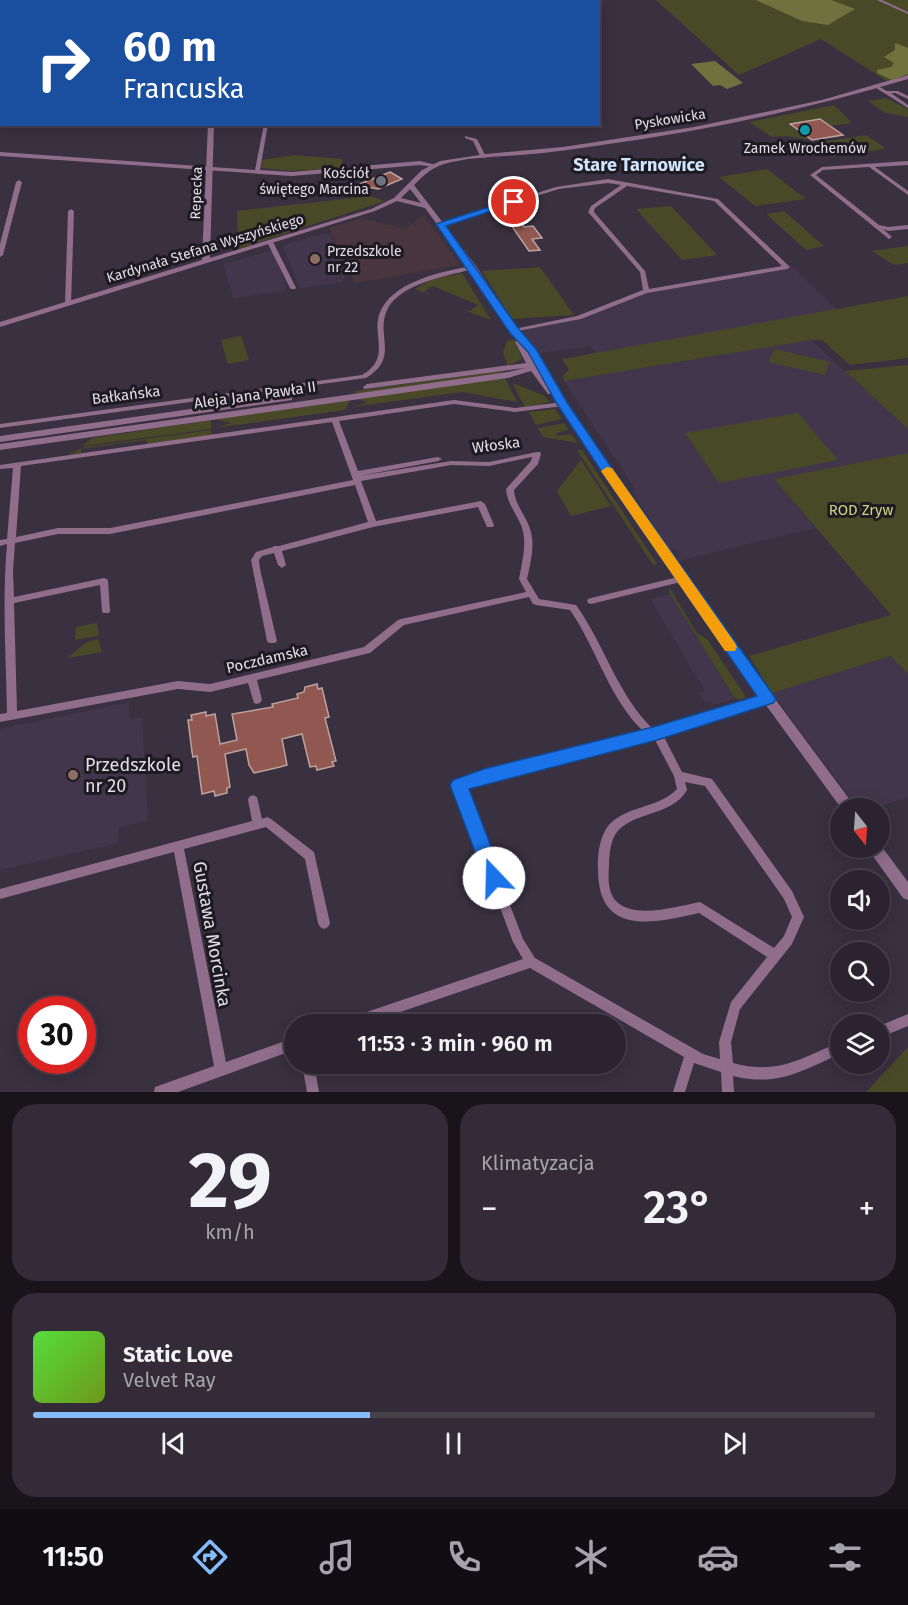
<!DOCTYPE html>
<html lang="pl">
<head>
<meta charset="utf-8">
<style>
  :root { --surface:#2b2430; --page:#332c38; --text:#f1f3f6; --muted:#a6a4ab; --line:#47414c; --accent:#84bcfb }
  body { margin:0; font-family:"Fira Sans",sans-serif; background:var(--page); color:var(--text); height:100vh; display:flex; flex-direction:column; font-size:22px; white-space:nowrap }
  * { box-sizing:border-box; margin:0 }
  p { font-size:20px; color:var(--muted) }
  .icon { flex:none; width:33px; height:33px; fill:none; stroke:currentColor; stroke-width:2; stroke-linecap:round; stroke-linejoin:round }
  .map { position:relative; height:1092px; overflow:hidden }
  .panel { display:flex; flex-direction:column; gap:12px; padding:12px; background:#18141a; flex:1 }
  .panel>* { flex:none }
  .banner { position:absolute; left:0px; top:0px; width:600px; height:126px; box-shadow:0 3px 15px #0003,0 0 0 2px var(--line); background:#1a4fa0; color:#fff; overflow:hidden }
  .needle { width:39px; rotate:163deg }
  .tools { position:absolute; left:830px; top:798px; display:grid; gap:12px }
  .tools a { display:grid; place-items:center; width:60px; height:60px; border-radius:50%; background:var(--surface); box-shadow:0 3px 15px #0003,0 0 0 2px var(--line); font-size:30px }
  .speed { position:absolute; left:18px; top:996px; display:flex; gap:12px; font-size:30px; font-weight:700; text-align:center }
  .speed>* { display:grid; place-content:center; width:78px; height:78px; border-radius:50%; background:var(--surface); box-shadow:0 3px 15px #0003,0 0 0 2px var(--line); line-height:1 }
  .speed .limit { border:9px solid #d22; background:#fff; color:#111 }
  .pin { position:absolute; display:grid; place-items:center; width:51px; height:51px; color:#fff; margin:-26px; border:3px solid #fff; border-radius:50%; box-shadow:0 2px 6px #0007 }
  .me { position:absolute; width:66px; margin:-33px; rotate:339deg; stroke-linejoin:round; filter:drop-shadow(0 0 4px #0008) }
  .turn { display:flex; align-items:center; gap:21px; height:126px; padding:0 24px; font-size:27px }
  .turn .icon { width:78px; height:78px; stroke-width:2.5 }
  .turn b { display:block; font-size:42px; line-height:51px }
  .big { font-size:45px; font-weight:600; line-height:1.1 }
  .panel .widget { flex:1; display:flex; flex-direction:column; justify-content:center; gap:9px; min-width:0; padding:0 21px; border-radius:24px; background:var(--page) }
  .panel .dial { align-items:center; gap:0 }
  .dial b { font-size:78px; line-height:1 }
  .song { display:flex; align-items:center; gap:18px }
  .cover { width:72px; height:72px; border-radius:9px; background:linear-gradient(135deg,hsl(110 70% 55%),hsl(80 70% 35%)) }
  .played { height:6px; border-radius:3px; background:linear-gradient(90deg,var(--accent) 40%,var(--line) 40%) }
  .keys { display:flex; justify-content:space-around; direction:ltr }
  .heat { display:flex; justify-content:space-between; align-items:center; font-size:33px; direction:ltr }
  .panel .tiles { flex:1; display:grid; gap:12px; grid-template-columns:1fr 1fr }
  .widget:last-child { grid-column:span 2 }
  .trip { position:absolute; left:284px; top:1014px; width:342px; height:60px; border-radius:30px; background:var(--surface); box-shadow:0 3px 15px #0003,0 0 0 2px var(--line); font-weight:600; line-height:60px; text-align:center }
  .tabs { display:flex; height:96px; justify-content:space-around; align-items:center; background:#110e13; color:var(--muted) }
  .tabs .icon { width:42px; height:42px }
  .tabs .active { color:var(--accent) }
  .tabs b { font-size:27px; color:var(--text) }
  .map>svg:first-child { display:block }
  .commercial { fill:#49353d }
  .built { fill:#42364c }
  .green { fill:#484a27 }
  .forest { fill:#6f723c }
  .building { fill:#905850; stroke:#bda39e; stroke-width:1.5 }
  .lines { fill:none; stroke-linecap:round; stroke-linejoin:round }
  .minor { fill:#8f6d8b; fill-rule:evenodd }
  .tertiary { fill:#8f6d8b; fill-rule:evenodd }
  .route { fill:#1a73e8; stroke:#114b97; stroke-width:1.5 }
  .slow { fill:#f59e0b }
  .culture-dot { fill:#0f9aa8; stroke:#1e1a21; stroke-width:2 }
  .worship-dot { fill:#6b7280; stroke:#1e1a21; stroke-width:2 }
  .education-dot { fill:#8d6e63; stroke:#1e1a21; stroke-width:2 }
  .labels { text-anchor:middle; stroke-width:6; stroke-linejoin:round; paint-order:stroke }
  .far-street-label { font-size:14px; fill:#e3dde8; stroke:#1e1a21 }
  .far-poi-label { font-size:14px; fill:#e3dde8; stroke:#1e1a21 }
  .street-label { font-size:15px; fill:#e3dde8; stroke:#1e1a21 }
  .park-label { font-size:15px; fill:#ced380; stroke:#1e1a21 }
  .far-district-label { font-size:18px; font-weight:bold; fill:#cfe4fd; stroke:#1e1a21 }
  .near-poi-label { font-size:18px; fill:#e3dde8; stroke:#1e1a21; text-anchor:start }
  .near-street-label { font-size:18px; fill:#e3dde8; stroke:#1e1a21 }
</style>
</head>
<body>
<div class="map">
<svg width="908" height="1092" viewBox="0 0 908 1092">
  <rect width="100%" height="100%" fill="#393040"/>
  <polygon class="commercial" points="424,215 460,265 355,283 329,228 361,218 405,229"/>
  <g class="built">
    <polygon points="325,233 331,235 349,272 342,282 300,288 282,245"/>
    <polygon points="273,250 287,290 233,299 224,264"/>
    <polygon points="792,266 837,310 597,353 590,346 540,353 521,330 573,320 638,294"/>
    <polygon points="811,340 908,429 908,453 774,479 815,528 678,561 680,555 675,549 668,548 632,492 636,490 564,381"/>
    <polygon points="670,594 735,699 713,705 711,702 705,703 699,694 705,691 650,599"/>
    <polygon points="892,656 908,674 908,797 874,808 858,808 772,693"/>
    <polygon points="129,702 130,720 142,717 148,821 118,827 118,843 0,870 0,729"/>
  </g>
  <g class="green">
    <polygon points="656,0 908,0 908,75 887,81 821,39 739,75"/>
    <polygon points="886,98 908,109 908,117 885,113 868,101"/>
    <polygon points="834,105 852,123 830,126 820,119 786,123 811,140 784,136 772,137 749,122"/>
    <polygon points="866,135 884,147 884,149 834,157 814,146 815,143"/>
    <polygon points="295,155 342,159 344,168 291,171 261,168 262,160"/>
    <polygon points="767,169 806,199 755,206 719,177"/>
    <polygon points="371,196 385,201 238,249 237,211"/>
    <polygon points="671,206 717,255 718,255 682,260 636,209"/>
    <polygon points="784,211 824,246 806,250 766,214"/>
    <polygon points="908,246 908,263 894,265 872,251"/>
    <polygon points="540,267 574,315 512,319 482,271"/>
    <polygon points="462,273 491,320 461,309 470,311 478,305 433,286 424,291 430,295 415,289 433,279"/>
    <polygon points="908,296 908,358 850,365 822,340 811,340 564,381 563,375 569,370 562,359"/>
    <polygon points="241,336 249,360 228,364 221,340"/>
    <polygon points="514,339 522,359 508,366 503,352 507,341"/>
    <polygon points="774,349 830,362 825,375 769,362"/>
    <polygon points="908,365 908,429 845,371"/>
    <polygon points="501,371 503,373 356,394 355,391"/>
    <polygon points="505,378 517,402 462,392 352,407 368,402 357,399"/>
    <polygon points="512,383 543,395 550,402 525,407"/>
    <polygon points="350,400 345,410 214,428 231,423 214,419"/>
    <polygon points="555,409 562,419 536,425 529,412"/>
    <polygon points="798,413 838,460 719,483 685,433"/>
    <polygon points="211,420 211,429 82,446 92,438"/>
    <polygon points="564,423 569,430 556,433 557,436 571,434 578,443 543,437 538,428"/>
    <polygon points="211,430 212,435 148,444 146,440 81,449 81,453 67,454 85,447"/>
    <polygon points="577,450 582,450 657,564 653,565"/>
    <polygon points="908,453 908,674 891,656 772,693 749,656 891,615 774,479"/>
    <polygon points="581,460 611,506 571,516 557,491"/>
    <polygon points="669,587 697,633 707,639 746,697 739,700 734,697 669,592"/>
    <polygon points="97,623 99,634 97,636 75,640 76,627"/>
    <polygon points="98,639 102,652 67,658 87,642"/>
    <polygon points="908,1047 908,1092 866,1092"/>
  </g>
  <g class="forest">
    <polygon points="756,0 831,0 855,9 828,25 802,21"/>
    <polygon points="895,43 908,48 908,74 892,80 877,73 877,70 891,67 894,63 884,57 895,50"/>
    <polygon points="715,61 743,83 727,89 720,85 713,86 691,64"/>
  </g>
  <g class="building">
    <polygon points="820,119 843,135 812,140 790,124"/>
    <polygon points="390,172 402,179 378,189 357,185"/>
    <polygon points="522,224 524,227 533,226 542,238 532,239 540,250 529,251 511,225"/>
    <polygon points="317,684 318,689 322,688 329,717 325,718 336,761 332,762 334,766 317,770 316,766 310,767 302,734 282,739 287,765 280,767 254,773 249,765 246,749 225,754 230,787 227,788 227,793 215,796 214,791 202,794 197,756 193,757 192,752 188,720 192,720 191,715 206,712 206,716 215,714 220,744 237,740 232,714 273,707 272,704 298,698 297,694 304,692 305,687"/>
  </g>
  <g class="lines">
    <g class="minor">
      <rect x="18" y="0" width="4" height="2"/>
      <rect x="57" y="0" width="4" height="2"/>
      <rect x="105" y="0" width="4" height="2"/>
      <rect x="261" y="0" width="4" height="2"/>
      <polygon points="877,0 882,0 908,12 908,14"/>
      <polygon points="2,45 2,51 0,51 0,46"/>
      <polygon points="878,86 887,91 898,91 908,96 908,99 895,93 891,93 908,105 908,108 876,88 876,86"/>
      <polygon points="264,124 268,124 260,170 292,172 420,161 436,165 433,167 420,165 292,176 0,156 0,152 255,170"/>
      <polygon points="465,136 477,139 486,157 485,158 481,158 473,141 465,138"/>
      <polygon points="908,161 908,165 875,167 908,191 908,195 869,167 823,170 816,175 879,225 888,227 908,225 908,229 888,231 883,229 892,237 889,239 810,175 822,167"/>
      <path d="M608,179L718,199L790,267L787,269L647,293L581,319L512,332V330L514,329L577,316L643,290L640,272L588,212L591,206L621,185L608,183L559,189L443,225L438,224L556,187ZM627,186L714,201L782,266L649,289L645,271L594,212L595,208Z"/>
      <polygon points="19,180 22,182 3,255 0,257 0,244 16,182"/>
      <polygon points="71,209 74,211 71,304 68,306 65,304 68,211"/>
      <polygon points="270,240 273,242 296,288 295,289 291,289 290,288 267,242"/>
      <path d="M473,266L476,268L475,269C449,275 402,283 388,308C374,335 401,357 366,378L0,428V424L362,375C394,356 368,333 382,308C398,280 444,271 473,266Z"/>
      <path d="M454,400L515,408L563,402L567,404L563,406L515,412L454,404L339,421L358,471L438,457L442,459L438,461L359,476L451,461L489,462L537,452H540L541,454L538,464L514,490C515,504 524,513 529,526C536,543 531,561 527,579L539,599L576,605C605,645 617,695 654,730L768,695L771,696L773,699L771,702L663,735L682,772L712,779L792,891L804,917L792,944L740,1009L731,1042L733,1063C778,1075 800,1059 840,1042V1054C801,1071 778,1087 733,1076L734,1092H722L721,1072L694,1063L685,1092H673L684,1057L530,968L365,1024H343L345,1020L349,1018L523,959L513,942L454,785L455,782L484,772L644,732C609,699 597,649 570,610L536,605L533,604L529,597L404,625L370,653L257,680L262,700L260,703L257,704L254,703L248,683L210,692L178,689L0,722V714L7,713C6,656 2,600 7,544L0,546V540L7,539L13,468L0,469V465ZM332,422L353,480L110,528H58L16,537L21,466ZM532,457L531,461L506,489C507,503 516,513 521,525C528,543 522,561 519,579L526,592L401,619L398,620L364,647L252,674L210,684L178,681L17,711L14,603L100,585L102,611L103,613H109L110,611L108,581L107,579L104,578L14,597L13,571L15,543L58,534H110L355,485L368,522L279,546H274L273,547L256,552L251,560L267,641L269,643H275L277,641L260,569L259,560L262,556L274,553L278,565L282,568L286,565L282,551L373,527L478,507L487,527H493L494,525L485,504L481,501L376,521L361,481L451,465L489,466ZM654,738L674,776L677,789C658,809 626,805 608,826C599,838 597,857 598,871C599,937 654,923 699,913L767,957L731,1002L719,1042L720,1059L703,1054L535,958L523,939L465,787L484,780ZM685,782L705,786L784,899L792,917L784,936L774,948L700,902C678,906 634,920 616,901C608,893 608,877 609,866C609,857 610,847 613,839C624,811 672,818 687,790Z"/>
      <polygon points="682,576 685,577 686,579 685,581 591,604 588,603 587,601 588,599 591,598"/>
      <polygon points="253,795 257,797 262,819 267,817 271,819 314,852 330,923 328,927 324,929 320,927 318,923 305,859 266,827 184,849 226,1062 294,1038 294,1050 178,1092 154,1092 155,1087 214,1066 174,852 0,899 0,889 252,821 248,800 249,797"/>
      <polygon points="908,1014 908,1026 879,1038 879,1026"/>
      <polygon points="302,1064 314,1064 319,1092 307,1092"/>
    </g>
    <g class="tertiary">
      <rect x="213" y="0" width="4" height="2"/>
      <path d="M908,75V79C808,109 705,131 602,145C575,149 548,153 520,155C495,157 468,157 444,164C431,168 423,176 414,185L476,266L517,329L535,349L567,404L706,606L853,804L854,808H841L698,612L553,394H548L531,371L508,378L0,450V444L508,372L525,368L364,389L363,387L367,384L526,363L515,342L517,340L510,331L470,269L425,208L397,201L375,211L0,327V322L202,260L208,124H214L210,258L371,209L394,198L422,170L440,161L486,154L563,147L694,127L822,100ZM410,189L421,203L401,198Z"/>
      <polygon points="289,395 292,396 292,400 0,442 0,436"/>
      <polygon points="879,843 908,882 908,900 903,898 870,852 868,848 879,848"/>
    </g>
  </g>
  <polygon class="route" points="511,200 518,202 446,226 518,328 536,349 568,404 609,464 776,699 773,703 657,740 469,789 503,878 501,884 494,887 488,884 485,878 450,785 453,780 484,769 657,726 757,696 600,469 557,404 528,352 510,333 436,224"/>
  <polygon class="slow" points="607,467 612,468 735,643 737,647 735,651 725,651 603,474 601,471"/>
  <circle class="culture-dot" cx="805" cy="130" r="6"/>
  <circle class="worship-dot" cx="381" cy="181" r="6"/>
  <g class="education-dot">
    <circle cx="315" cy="259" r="6"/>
    <circle cx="73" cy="775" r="6"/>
  </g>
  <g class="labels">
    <g class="far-street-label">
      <text transform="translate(670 119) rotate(-9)" y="5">Pyskowicka</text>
      <text transform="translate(196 193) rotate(-88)" y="5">Repecka</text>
      <text transform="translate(205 248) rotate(-17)" y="5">Kardynała Stefana Wyszyńskiego</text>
    </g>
    <g class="far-poi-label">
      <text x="805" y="153">Zamek Wrochemów</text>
      <text x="369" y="178" text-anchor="end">Kościół<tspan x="369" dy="16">świętego Marcina</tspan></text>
      <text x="327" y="256" text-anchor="start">Przedszkole<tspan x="327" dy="16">nr 22</tspan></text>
    </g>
    <g class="street-label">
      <text transform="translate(126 395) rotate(-7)" y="5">Bałkańska</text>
      <text transform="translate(255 395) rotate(-8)" y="5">Aleja Jana Pawła II</text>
      <text transform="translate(496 445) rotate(-7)" y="5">Włoska</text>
      <text transform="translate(267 659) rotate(-13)" y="5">Poczdamska</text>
    </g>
    <g class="park-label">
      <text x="861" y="515">ROD Zryw</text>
    </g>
    <g class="far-district-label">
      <text x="639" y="171">Stare Tarnowice</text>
    </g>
    <g class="near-poi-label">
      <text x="85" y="771">Przedszkole<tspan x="85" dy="21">nr 20</tspan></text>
    </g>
    <g class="near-street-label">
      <text transform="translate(212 934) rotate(80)" y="6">Gustawa Morcinka</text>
    </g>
  </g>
</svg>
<div class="tools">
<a><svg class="needle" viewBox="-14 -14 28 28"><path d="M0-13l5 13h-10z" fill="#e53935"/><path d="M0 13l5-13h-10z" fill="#a6a4ab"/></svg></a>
<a><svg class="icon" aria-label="sound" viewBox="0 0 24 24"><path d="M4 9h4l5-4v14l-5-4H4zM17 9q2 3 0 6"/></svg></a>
<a><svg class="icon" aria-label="search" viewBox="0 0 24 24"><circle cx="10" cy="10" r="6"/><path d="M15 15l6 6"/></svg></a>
<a><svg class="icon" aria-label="layers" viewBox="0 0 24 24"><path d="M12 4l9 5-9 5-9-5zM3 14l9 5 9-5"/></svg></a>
</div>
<div class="speed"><div class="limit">30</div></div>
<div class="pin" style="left:514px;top:202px;background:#d93025"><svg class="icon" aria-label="arrive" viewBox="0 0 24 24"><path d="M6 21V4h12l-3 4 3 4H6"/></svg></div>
<svg class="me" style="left:494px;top:878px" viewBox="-20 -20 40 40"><circle r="19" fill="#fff"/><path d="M0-13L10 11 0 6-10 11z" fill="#1a73e8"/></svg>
<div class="trip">11:53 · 3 min · 960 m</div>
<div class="banner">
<div class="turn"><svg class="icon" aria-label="right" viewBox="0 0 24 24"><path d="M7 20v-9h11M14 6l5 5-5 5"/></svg><div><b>60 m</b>Francuska</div></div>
</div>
</div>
<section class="panel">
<div class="tiles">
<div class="widget dial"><b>29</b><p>km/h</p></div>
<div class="widget"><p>Klimatyzacja</p>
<div class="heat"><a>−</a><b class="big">23°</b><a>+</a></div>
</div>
<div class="widget">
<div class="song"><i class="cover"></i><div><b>Static Love</b><p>Velvet Ray</p></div></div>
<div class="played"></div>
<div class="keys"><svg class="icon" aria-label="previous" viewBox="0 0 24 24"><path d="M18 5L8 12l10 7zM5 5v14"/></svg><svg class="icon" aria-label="pause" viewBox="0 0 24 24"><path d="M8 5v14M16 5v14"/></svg><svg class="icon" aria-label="next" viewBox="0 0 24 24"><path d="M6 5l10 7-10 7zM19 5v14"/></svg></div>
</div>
</div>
</section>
<nav class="tabs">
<b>11:50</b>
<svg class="icon active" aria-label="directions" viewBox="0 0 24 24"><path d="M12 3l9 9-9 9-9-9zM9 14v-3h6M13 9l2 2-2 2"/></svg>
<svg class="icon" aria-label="music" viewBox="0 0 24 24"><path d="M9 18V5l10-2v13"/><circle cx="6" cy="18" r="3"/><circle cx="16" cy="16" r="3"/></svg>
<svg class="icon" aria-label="phone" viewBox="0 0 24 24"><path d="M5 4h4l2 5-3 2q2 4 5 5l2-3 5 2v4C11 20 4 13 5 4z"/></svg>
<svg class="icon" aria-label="climate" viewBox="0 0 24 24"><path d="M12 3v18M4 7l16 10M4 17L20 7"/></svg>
<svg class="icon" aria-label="car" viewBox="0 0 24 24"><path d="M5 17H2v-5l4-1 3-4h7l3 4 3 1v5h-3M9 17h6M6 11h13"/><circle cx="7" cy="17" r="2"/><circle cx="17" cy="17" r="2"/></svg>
<svg class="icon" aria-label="filters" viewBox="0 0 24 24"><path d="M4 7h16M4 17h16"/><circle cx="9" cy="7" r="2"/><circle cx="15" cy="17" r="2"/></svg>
</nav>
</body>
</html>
